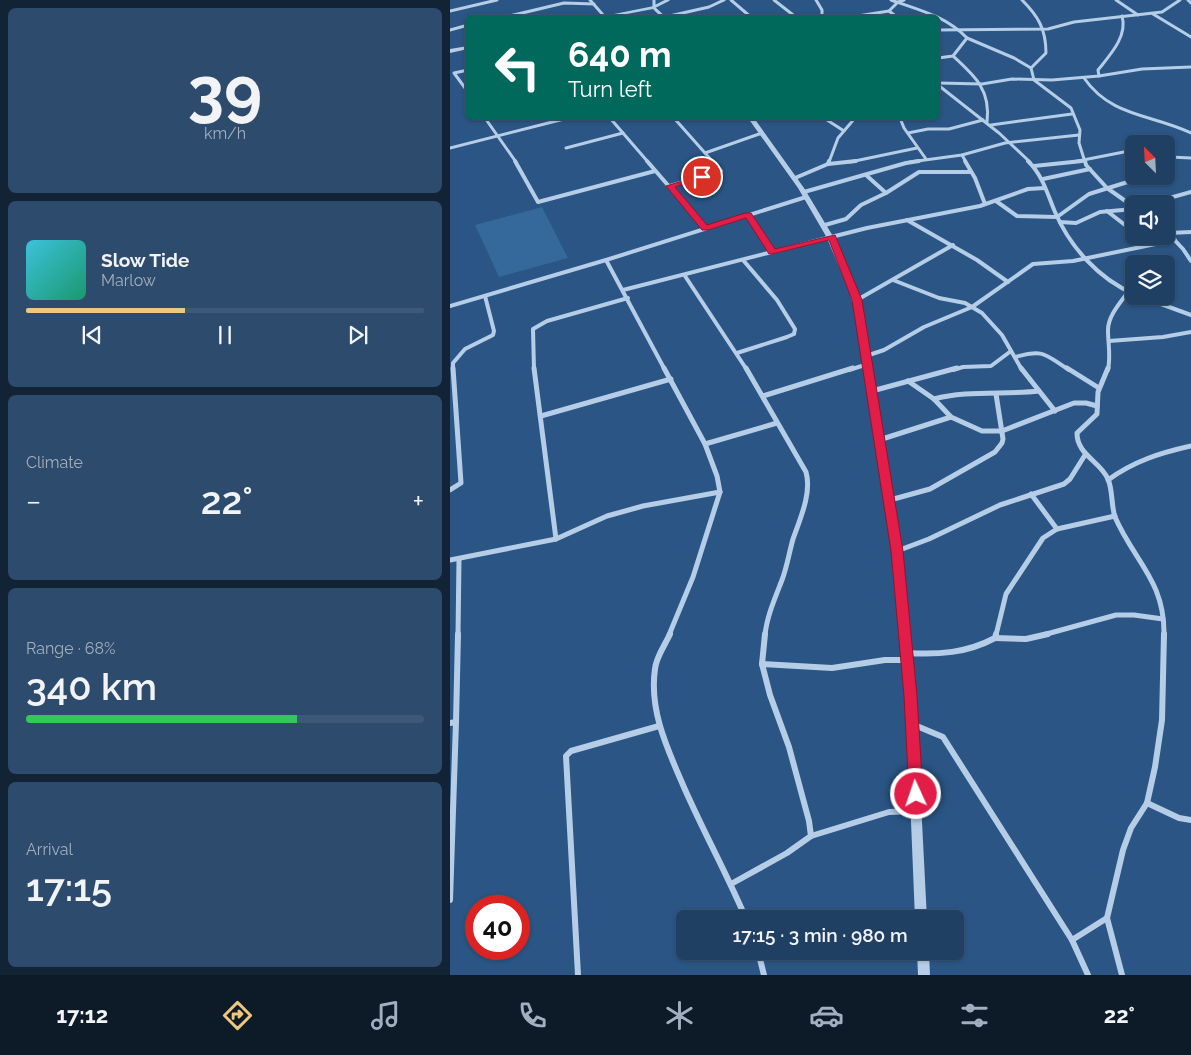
<!DOCTYPE html>
<html lang="en">
<head>
<meta charset="utf-8">
<style>
  :root { --surface:#204063; --page:#2d4b6c; --text:#f1f3f6; --muted:#a2afbe; --line:#3d5978; --accent:#edc77d }
  body { margin:0; font-family:Raleway,sans-serif; background:var(--page); color:var(--text); height:100vh; display:flex; flex-direction:column; font-size:19px; white-space:nowrap }
  * { box-sizing:border-box; margin:0 }
  p { font-size:16px; color:var(--muted) }
  .icon { flex:none; width:28px; height:28px; fill:none; stroke:currentColor; stroke-width:2; stroke-linecap:round; stroke-linejoin:round }
  .map { position:relative; flex:1; overflow:hidden }
  .drawer { display:flex; flex-direction:column; gap:8px; padding:8px; background:#122336; width:450px }
  .drawer>* { flex:none }
  .top-card { position:absolute; left:15px; top:15px; width:475px; height:105px; border-radius:8px; box-shadow:0 1px 4px #0004,0 0 0 1px var(--line); background:#00695c; color:#fff; overflow:hidden }
  .needle { width:32px; rotate:336deg }
  .buttons { position:absolute; left:675px; top:135px; display:grid; gap:10px }
  .buttons a { display:grid; place-items:center; width:50px; height:50px; border-radius:8px; background:var(--surface); box-shadow:0 1px 4px #0004,0 0 0 1px var(--line); font-size:25px }
  .speed { position:absolute; left:15px; top:895px; display:flex; gap:10px; font-size:25px; font-weight:700; text-align:center }
  .speed>* { display:grid; place-content:center; width:65px; height:65px; border-radius:50%; background:var(--surface); box-shadow:0 1px 4px #0004,0 0 0 1px var(--line); line-height:1 }
  .speed .limit { border:8px solid #d22; background:#fff; color:#111 }
  .pin { position:absolute; display:grid; place-items:center; width:42px; height:42px; color:#fff; margin:-21px; border:2px solid #fff; border-radius:50%; box-shadow:0 1px 5px #0007 }
  .me { position:absolute; width:55px; margin:-28px; rotate:357deg; stroke-linejoin:round; filter:drop-shadow(0 0 4px #0008) }
  .turn { display:flex; align-items:center; gap:18px; height:105px; padding:0 20px; font-size:22px }
  .turn .icon { width:65px; height:65px; stroke-width:2.5 }
  .turn b { display:block; font-size:35px; line-height:42px }
  .big { font-size:38px; font-weight:600; line-height:1.1 }
  .drawer .widget { flex:1; display:flex; flex-direction:column; justify-content:center; gap:8px; min-width:0; padding:0 18px; border-radius:8px; background:var(--page) }
  .drawer .dial { align-items:center; gap:0 }
  .dial b { font-size:65px; line-height:1 }
  .song { display:flex; align-items:center; gap:15px }
  .cover { width:60px; height:60px; border-radius:8px; background:linear-gradient(135deg,hsl(190 70% 55%),hsl(160 70% 35%)) }
  .played { height:5px; border-radius:2px; background:linear-gradient(90deg,var(--accent) 40%,var(--line) 40%) }
  .keys { display:flex; justify-content:space-around; direction:ltr }
  .heat { display:flex; justify-content:space-between; align-items:center; font-size:28px; direction:ltr }
  .charge { height:8px; border-radius:4px; background:linear-gradient(90deg,#34c759 68%,var(--line) 0) }
  .trip { position:absolute; left:226px; top:910px; width:288px; height:50px; border-radius:8px; background:var(--surface); box-shadow:0 1px 4px #0004,0 0 0 1px var(--line); font-weight:600; line-height:50px; text-align:center }
  .tab-bar { display:flex; height:80px; justify-content:space-around; align-items:center; background:#0d1a28; color:var(--muted) }
  .tab-bar .icon { width:35px; height:35px }
  .tab-bar .on { color:var(--accent) }
  .tab-bar b { font-size:22px; color:var(--text) }
  main { display:flex; flex:1; min-height:0 }
  .map>svg:first-child { display:block }
  .green { fill:#35689b }
  .lines { fill:none; stroke-linecap:round; stroke-linejoin:round }
  .minor-far3 { stroke:#b5cde7; stroke-width:3 }
  .minor-far2 { stroke:#b5cde7; stroke-width:4 }
  .minor-far1 { stroke:#b5cde7; stroke-width:5 }
  .minor { stroke:#b5cde7; stroke-width:6 }
  .tertiary { fill:#b5cde7; fill-rule:evenodd }
  .route { fill:#e11d48; stroke:#92132f }
</style>
</head>
<body>
<main>
<section class="drawer">
<div class="widget dial"><b>39</b><p>km/h</p></div>
<div class="widget">
<div class="song"><i class="cover"></i><div><b>Slow Tide</b><p>Marlow</p></div></div>
<div class="played"></div>
<div class="keys"><svg class="icon" aria-label="previous" viewBox="0 0 24 24"><path d="M18 5L8 12l10 7zM5 5v14"/></svg><svg class="icon" aria-label="pause" viewBox="0 0 24 24"><path d="M8 5v14M16 5v14"/></svg><svg class="icon" aria-label="next" viewBox="0 0 24 24"><path d="M6 5l10 7-10 7zM19 5v14"/></svg></div>
</div>
<div class="widget"><p>Climate</p>
<div class="heat"><a>−</a><b class="big">22°</b><a>+</a></div>
</div>
<div class="widget"><p>Range · 68%</p><b class="big">340 km</b><div class="charge"></div></div>
<div class="widget"><p>Arrival</p><b class="big">17:15</b></div>
</section>
<div class="map">
<svg width="741" height="975" viewBox="0 0 741 975">
  <rect width="100%" height="100%" fill="#2a5584"/>
  <polygon class="green" points="92,207 118,258 49,277 25,225"/>
  <g class="lines">
    <g class="minor-far3">
      <polyline points="140,0 154,16"/>
      <polyline points="204,0 204,7 218,0"/>
      <polyline points="281,0 302,18"/>
      <polyline points="324,0 347,18"/>
      <polyline points="366,0 372,10 372,18"/>
      <path d="M441,0C469,10 496,16 517,38L503,56L488,58"/>
      <path d="M572,0C588,16 596,29 596,53L581,68"/>
      <polyline points="666,0 688,15"/>
      <polyline points="738,0 741,3"/>
      <polyline points="0,11 47,0"/>
      <polyline points="439,11 448,18"/>
      <polyline points="703,14 741,37"/>
      <polyline points="215,17 259,7 274,0"/>
      <polyline points="51,18 114,3 144,4"/>
      <polyline points="395,18 439,11 448,2 454,0"/>
      <polyline points="0,30 18,25"/>
      <polyline points="488,30 598,29 624,22 712,12 730,0"/>
      <polyline points="517,38 564,58 581,68 584,80 621,108 630,130 629,143 635,162"/>
      <path d="M503,56C525,76 541,90 537,122"/>
      <polyline points="18,70 4,73 18,92"/>
      <path d="M649,76L648,70C660,55 678,36 672,16"/>
      <path d="M634,78C661,117 701,114 741,133"/>
      <polyline points="488,83 532,84 562,79 602,80 649,76 692,69 741,67"/>
      <polyline points="488,85 549,133 580,162"/>
      <polyline points="35,118 66,162"/>
      <polyline points="160,118 198,162"/>
      <polyline points="224,118 263,162"/>
      <polyline points="374,118 394,131"/>
      <polyline points="450,118 454,128 476,159"/>
      <polyline points="541,125 622,114"/>
      <polyline points="458,133 478,129 499,129 533,120"/>
      <polyline points="0,148 118,118"/>
      <polyline points="116,148 173,133"/>
      <polyline points="255,153 312,133"/>
      <polyline points="716,154 720,157 741,158"/>
      <polyline points="512,155 516,162"/>
      <polyline points="379,162 388,138 405,118"/>
      <polyline points="400,162 467,148"/>
      <polyline points="460,162 512,155 555,143 629,135"/>
      <polyline points="623,162 684,150"/>
    </g>
    <g class="minor-far2">
      <polyline points="65,161 88,202 205,171"/>
      <polyline points="197,161 255,228"/>
      <polyline points="515,161 525,178 535,204"/>
      <path d="M578,161C593,176 597,193 605,212C620,247 649,279 684,294"/>
      <polyline points="635,161 636,165 657,188 684,207"/>
      <polyline points="378,164 406,161"/>
      <polyline points="584,166 632,161"/>
      <polyline points="345,178 378,164 379,161"/>
      <polyline points="593,179 640,169"/>
      <polyline points="220,186 271,171 262,161"/>
      <polyline points="354,192 456,163 469,161"/>
      <polyline points="436,193 469,172 521,172"/>
      <polyline points="546,201 567,216 607,217 639,194 697,176"/>
      <polyline points="698,204 741,192"/>
      <polyline points="657,211 684,232"/>
      <polyline points="457,220 527,260 558,282"/>
      <polyline points="610,222 626,223 650,212 684,209"/>
      <polyline points="375,225 396,219 411,205 436,193 416,175"/>
      <polyline points="716,231 733,249 741,261"/>
      <polyline points="719,233 741,232"/>
      <polyline points="690,236 701,244"/>
      <polyline points="322,252 417,228 530,206 578,189 595,188"/>
      <polyline points="156,260 215,370"/>
      <polyline points="235,276 297,370"/>
      <polyline points="443,280 489,298 515,303 532,313 552,335 572,370"/>
      <polyline points="173,290 322,252 298,215"/>
      <polyline points="689,296 741,315"/>
      <polyline points="407,300 503,245"/>
      <polyline points="0,306 156,260 356,197"/>
      <polyline points="659,341 713,337 741,332"/>
      <polyline points="287,353 337,337 344,334 345,329 327,300 293,260"/>
      <polyline points="416,356 434,350 474,327 522,307 583,264 623,261 725,240"/>
      <path d="M565,357C595,349 594,354 619,370"/>
      <polyline points="3,370 3,363 15,349 43,335 44,331 35,296"/>
      <polyline points="84,370 83,329 97,321 178,298"/>
      <polyline points="399,370 418,364"/>
      <polyline points="503,370 513,367 541,366 561,351"/>
      <path d="M658,370C661,355 658,345 658,330C658,316 670,303 678,292"/>
    </g>
    <g class="minor-far1">
      <polyline points="84,368 106,539"/>
      <polyline points="214,368 255,444 267,476 270,492 243,577 219,635"/>
      <path d="M296,368L356,472C362,493 350,519 343,539C339,553 337,567 332,580C325,598 317,616 315,635"/>
      <polyline points="571,368 605,411"/>
      <polyline points="617,368 649,388"/>
      <path d="M658,368L648,392L647,414L627,433C627,455 650,461 658,479C663,491 661,505 665,517C684,561 715,581 714,635"/>
      <polyline points="458,381 484,399 501,417 532,431 552,431 624,403 636,403 647,406"/>
      <polyline points="422,391 507,368"/>
      <polyline points="313,396 403,368"/>
      <path d="M484,399C517,390 555,395 589,391"/>
      <polyline points="91,416 221,379"/>
      <polyline points="429,440 501,417"/>
      <polyline points="255,444 327,423"/>
      <path d="M658,480C684,461 710,453 741,446"/>
      <polyline points="0,490 11,483 3,368"/>
      <polyline points="581,494 607,529"/>
      <polyline points="440,500 480,489 545,452 552,443 553,439 546,394"/>
      <polyline points="447,551 479,539 550,505 614,484 620,479 635,455"/>
      <polyline points="0,560 106,539 157,516 193,506 270,492"/>
      <polyline points="8,635 9,559"/>
      <polyline points="546,635 556,594 593,538 607,529 665,516"/>
      <polyline points="593,635 666,615 684,615 713,619"/>
    </g>
    <g class="minor">
      <path d="M220,634C215,645 206,657 205,669C199,710 217,748 233,785C253,831 277,874 296,919"/>
      <polyline points="545,638 576,639 598,634"/>
      <path d="M457,653C488,655 517,653 545,638L546,634"/>
      <polyline points="312,664 382,668 435,660 457,660"/>
      <polyline points="6,722 8,634"/>
      <polyline points="0,723 6,722 0,900"/>
      <polyline points="462,724 493,737 622,940 657,918"/>
      <polyline points="697,803 729,818 741,820"/>
      <polyline points="361,836 439,812 466,811"/>
      <polyline points="281,884 337,853 361,836 359,821 339,747 320,695 312,664 315,634"/>
      <polyline points="622,940 638,975"/>
      <polyline points="308,951 314,975"/>
      <polyline points="128,975 116,756 121,751 209,726"/>
      <polyline points="672,975 657,918 673,850 681,828 697,803 705,767 712,720 714,634"/>
    </g>
    <g class="tertiary">
      <polygon points="204,6 217,18 212,18 203,9 156,18 144,18"/>
      <polygon points="18,46 18,49 0,53 0,49"/>
      <polygon points="298,118 304,118 354,188 384,238 407,291 415,319 433,440 444,500 460,624 467,724 477,919 465,919 457,724 450,624 436,500 425,440 407,319 399,291 377,238 348,188"/>
      <polygon points="467,951 479,951 480,975 468,975"/>
    </g>
  </g>
  <polygon class="route" points="249,176 256,177 225,187 257,225 295,213 301,213 325,249 385,235 412,300 453,551 467,696 473,794 471,799 466,801 461,799 459,794 454,696 441,551 402,300 379,240 322,254 319,254 296,218 258,230 252,230 216,186"/>
</svg>
<div class="buttons">
<a><svg class="needle" viewBox="-14 -14 28 28"><path d="M0-13l5 13h-10z" fill="#e53935"/><path d="M0 13l5-13h-10z" fill="#a2afbe"/></svg></a>
<a><svg class="icon" aria-label="sound" viewBox="0 0 24 24"><path d="M4 9h4l5-4v14l-5-4H4zM17 9q2 3 0 6"/></svg></a>
<a><svg class="icon" aria-label="layers" viewBox="0 0 24 24"><path d="M12 4l9 5-9 5-9-5zM3 14l9 5 9-5"/></svg></a>
</div>
<div class="speed"><div class="limit">40</div></div>
<div class="pin" style="left:252px;top:177px;background:#d93025"><svg class="icon" aria-label="arrive" viewBox="0 0 24 24"><path d="M6 21V4h12l-3 4 3 4H6"/></svg></div>
<svg class="me" style="left:466px;top:794px" viewBox="-20 -20 40 40"><circle r="17" fill="#e11d48" stroke="#fff" stroke-width="3"/><path d="M0-11L8 9 0 5-8 9z" fill="#fff"/></svg>
<div class="trip">17:15 · 3 min · 980 m</div>
<div class="top-card">
<div class="turn"><svg class="icon" aria-label="left" viewBox="0 0 24 24"><path d="M17 20v-9H6M10 6l-5 5 5 5"/></svg><div><b>640 m</b>Turn left</div></div>
</div>
</div>
</main>
<nav class="tab-bar">
<b>17:12</b>
<svg class="icon on" aria-label="directions" viewBox="0 0 24 24"><path d="M12 3l9 9-9 9-9-9zM9 14v-3h6M13 9l2 2-2 2"/></svg>
<svg class="icon" aria-label="music" viewBox="0 0 24 24"><path d="M9 18V5l10-2v13"/><circle cx="6" cy="18" r="3"/><circle cx="16" cy="16" r="3"/></svg>
<svg class="icon" aria-label="phone" viewBox="0 0 24 24"><path d="M5 4h4l2 5-3 2q2 4 5 5l2-3 5 2v4C11 20 4 13 5 4z"/></svg>
<svg class="icon" aria-label="climate" viewBox="0 0 24 24"><path d="M12 3v18M4 7l16 10M4 17L20 7"/></svg>
<svg class="icon" aria-label="car" viewBox="0 0 24 24"><path d="M5 17H2v-5l4-1 3-4h7l3 4 3 1v5h-3M9 17h6M6 11h13"/><circle cx="7" cy="17" r="2"/><circle cx="17" cy="17" r="2"/></svg>
<svg class="icon" aria-label="filters" viewBox="0 0 24 24"><path d="M4 7h16M4 17h16"/><circle cx="9" cy="7" r="2"/><circle cx="15" cy="17" r="2"/></svg>
<b>22°</b>
</nav>
</body>
</html>
